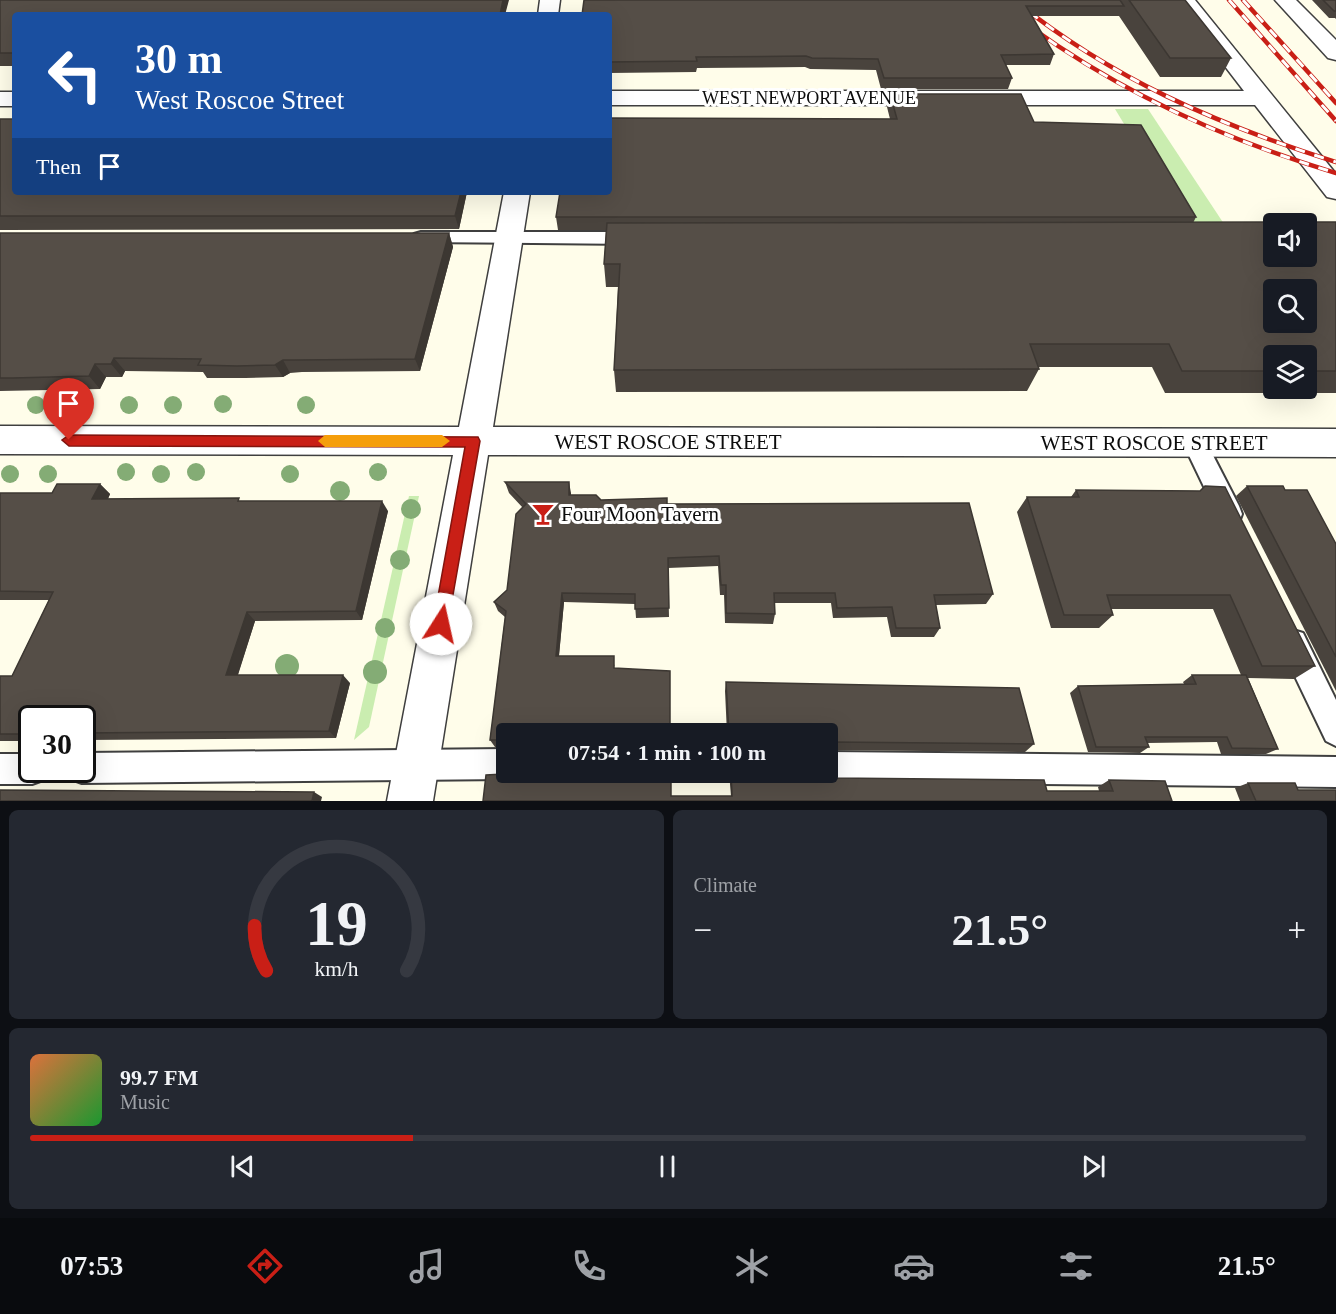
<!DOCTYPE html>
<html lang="en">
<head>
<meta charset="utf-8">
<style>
  :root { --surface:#171b24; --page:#242831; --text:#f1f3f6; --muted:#9ea1a6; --line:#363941; --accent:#c91f16 }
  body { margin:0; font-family:Georgia,serif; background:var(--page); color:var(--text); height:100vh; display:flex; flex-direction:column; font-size:22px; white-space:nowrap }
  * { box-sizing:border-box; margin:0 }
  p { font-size:20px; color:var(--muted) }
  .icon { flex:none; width:33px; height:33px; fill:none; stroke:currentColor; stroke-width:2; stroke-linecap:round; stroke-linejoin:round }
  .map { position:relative; height:801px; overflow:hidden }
  .sheet { display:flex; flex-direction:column; gap:9px; padding:9px; background:#0d0f14; flex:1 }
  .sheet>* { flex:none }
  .hud { position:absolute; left:12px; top:12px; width:600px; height:183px; border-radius:6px; box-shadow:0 6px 24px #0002; background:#1a4fa0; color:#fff; overflow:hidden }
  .fabs { position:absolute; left:1263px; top:213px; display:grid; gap:12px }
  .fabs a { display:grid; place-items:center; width:54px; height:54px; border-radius:6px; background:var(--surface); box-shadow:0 6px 24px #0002; font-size:30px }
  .speed { position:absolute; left:18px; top:705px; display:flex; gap:12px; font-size:30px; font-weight:700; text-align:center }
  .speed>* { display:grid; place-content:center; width:78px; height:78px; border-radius:50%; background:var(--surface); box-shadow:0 6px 24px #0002; line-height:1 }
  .speed .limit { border:3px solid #111; border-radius:9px; background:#fff; color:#111 }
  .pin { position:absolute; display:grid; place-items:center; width:51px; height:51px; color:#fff; margin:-62px -26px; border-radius:50% 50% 50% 0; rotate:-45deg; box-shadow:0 0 6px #0007 }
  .pin .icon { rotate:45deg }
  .me { position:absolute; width:66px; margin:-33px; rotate:10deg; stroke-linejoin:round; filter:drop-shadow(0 0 4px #0008) }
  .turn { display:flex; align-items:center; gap:21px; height:126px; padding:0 24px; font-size:27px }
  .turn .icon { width:78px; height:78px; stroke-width:2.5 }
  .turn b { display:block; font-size:42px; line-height:51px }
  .then { display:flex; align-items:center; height:57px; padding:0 24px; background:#0003; gap:12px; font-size:22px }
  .big { font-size:45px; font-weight:700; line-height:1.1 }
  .sheet .card { flex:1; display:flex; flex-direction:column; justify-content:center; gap:9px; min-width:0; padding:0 21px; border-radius:9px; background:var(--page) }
  .sheet .dial { align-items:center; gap:0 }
  .dial svg { height:156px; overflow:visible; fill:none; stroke:var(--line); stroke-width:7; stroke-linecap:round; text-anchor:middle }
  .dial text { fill:var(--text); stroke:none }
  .song { display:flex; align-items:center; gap:18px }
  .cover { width:72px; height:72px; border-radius:9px; background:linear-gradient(135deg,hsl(20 70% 55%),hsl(130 70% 35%)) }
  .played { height:6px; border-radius:3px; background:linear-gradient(90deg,var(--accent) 30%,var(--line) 30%) }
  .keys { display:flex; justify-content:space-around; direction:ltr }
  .heat { display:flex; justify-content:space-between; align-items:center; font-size:33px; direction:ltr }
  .sheet .tiles { flex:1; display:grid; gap:9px; grid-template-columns:1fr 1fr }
  .card:last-child { grid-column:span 2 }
  .trip { position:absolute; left:496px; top:723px; width:342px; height:60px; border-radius:6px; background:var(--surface); box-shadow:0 6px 24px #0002; font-weight:700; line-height:60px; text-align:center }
  .tab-bar { display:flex; height:96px; justify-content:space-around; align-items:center; background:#090b0e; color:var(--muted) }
  .tab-bar .icon { width:42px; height:42px }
  .tab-bar .selected { color:var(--accent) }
  .tab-bar b { font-size:27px; color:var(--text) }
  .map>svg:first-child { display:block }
  .green { fill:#caedb0 }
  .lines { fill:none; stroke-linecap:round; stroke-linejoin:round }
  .service-casing { stroke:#3f3f3f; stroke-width:4 }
  .minor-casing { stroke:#3f3f3f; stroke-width:3 }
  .service { fill:#fff; fill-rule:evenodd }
  .minor { fill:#fff; fill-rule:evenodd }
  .rail-casing { stroke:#c91f16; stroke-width:4.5 }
  .rail { stroke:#fff; stroke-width:3; stroke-dasharray:10; stroke-linecap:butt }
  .tree { fill:#84ac75 }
  .wall { fill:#49433d; fill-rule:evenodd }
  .shaded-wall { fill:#3c3732 }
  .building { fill:#554e47; stroke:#3c3732; stroke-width:1.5; fill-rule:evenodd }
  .route { fill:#c91f16; stroke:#83140e; stroke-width:1.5 }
  .slow { fill:#f59e0b }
  .labels { text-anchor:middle; stroke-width:6; stroke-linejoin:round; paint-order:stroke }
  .far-street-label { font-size:18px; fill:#0c0c0c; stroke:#fff }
  .street-label { font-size:21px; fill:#0c0c0c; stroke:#fff }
  .poi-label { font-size:21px; fill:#0c0c0c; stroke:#fff; text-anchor:start }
</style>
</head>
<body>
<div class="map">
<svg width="1336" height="801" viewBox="0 0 1336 801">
  <rect width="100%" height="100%" fill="#fffdea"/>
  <g class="green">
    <polygon points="1115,109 1148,109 1228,230 1189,231"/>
    <polygon points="409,496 419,496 369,727 354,740"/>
  </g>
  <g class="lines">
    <g class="service-casing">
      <g id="service">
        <polygon points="421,232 634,232 641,234 643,238 641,242 634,244 414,242 412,238 414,234"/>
        <polygon points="1195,433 1203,436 1239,506 1242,514 1239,522 1230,525 1221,522 1183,443 1187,436"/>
        <polygon points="1293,630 1303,633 1336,700 1336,746 1326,741 1279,643 1283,633"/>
        <polygon points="507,749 507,772 519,772 507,779 82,783 71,779 67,770 82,770 82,753"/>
        <polygon points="828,752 1336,757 1336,787 828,782 817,778 815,772 828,772"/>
        <polygon points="0,754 32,754 32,770 47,770 43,780 32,784 0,784"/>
      </g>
    </g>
    <g class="minor-casing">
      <g id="minor">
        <polygon points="540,0 560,0 558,15 538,15"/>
        <polygon points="1174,0 1195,0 1336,174 1336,199 1327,197 1255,105 609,105 609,91 1244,91"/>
        <polygon points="1275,0 1296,0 1336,40 1336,60 1328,58"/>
        <rect x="0" y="92" width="15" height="14"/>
        <polygon points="504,192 530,192 493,427 1336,429 1336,457 488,455 433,801 387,801 453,455 0,454 0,426 459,427"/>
      </g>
    </g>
    <use href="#service" class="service"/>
    <use href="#minor" class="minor"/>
    <g class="rail-casing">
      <g id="rail">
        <path d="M1014,0C1112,79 1216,124 1336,162"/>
        <polyline points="1229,0 1336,121"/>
        <polyline points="1243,0 1336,103"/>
        <path d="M1032,28C1125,95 1226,140 1336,173"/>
      </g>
    </g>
    <use href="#rail" class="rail"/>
  </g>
  <g class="tree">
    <circle cx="223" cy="404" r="9"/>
    <circle cx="36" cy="405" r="9"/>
    <circle cx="73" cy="405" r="9"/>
    <circle cx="129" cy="405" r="9"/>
    <circle cx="173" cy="405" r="9"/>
    <circle cx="306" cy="405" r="9"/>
    <circle cx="126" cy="472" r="9"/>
    <circle cx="196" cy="472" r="9"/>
    <circle cx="378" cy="472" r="9"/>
    <circle cx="10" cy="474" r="9"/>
    <circle cx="48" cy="474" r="9"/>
    <circle cx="161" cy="474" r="9"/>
    <circle cx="290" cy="474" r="9"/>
    <circle cx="340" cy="491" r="10"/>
    <circle cx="411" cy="509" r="10"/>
    <circle cx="400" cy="560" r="10"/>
    <circle cx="385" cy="628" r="10"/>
    <circle cx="287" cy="666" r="12"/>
    <circle cx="375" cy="672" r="12"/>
  </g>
  <g class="wall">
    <polygon points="0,0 15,15 15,66 0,66"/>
    <polygon points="584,0 1185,0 1231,58 1221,77 1160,77 1119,16 1032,16 1054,54 1050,65 1006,65 1012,78 1008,89 881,89 876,70 810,69 805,67 697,68 696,72 609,73 609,15"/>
    <polygon points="1312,0 1336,0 1336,19 1335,18 1329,18"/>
    <path d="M890,94L1034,122L1196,217L1193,223L1336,222V393H1165L1152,367H1038L1039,369L1027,391L616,392L614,370L618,287H606L604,264L606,230H558L556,217L890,119L887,107ZM1274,356H1306V388H1274Z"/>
    <polygon points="0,119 467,192 459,229 0,230"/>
    <polygon points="0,233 449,233 453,247 420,371 302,372 290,373 283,377 245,378 207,378 203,372 125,371 122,377 106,377 100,389 0,391"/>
    <polygon points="505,482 571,493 571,495 601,500 667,504 993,594 986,604 936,605 940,628 934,637 891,637 887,617 833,618 831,603 774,603 775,614 773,624 725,623 724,595 720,595 718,566 668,568 669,617 636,618 635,604 564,602 559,656 615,665 507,734 507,766 505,763 505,747 495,747 490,740 505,617 498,611 494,602 507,590 523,508 509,493"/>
    <polygon points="100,484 110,494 108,499 243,501 388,511 362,620 255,621 238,675 350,683 336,738 82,740 82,718 32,718 32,741 0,741 0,676 12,676 49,600 0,600 0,493 52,493"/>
    <polygon points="1247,486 1285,490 1336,544 1336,691 1236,496"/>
    <polygon points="1076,490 1200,491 1315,666 1294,679 1248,678 1278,749 1266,754 1221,754 1217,742 1147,743 1149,747 1140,753 1088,752 1070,693 1078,686 1184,684 1183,682 1192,675 1241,675 1213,609 1111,609 1113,615 1099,628 1051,628 1017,512 1027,497 1071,497"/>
    <polygon points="726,682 1034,744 1025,752 831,750 830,763 828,766 828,734 727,734 725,691"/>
    <polygon points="729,772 820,772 832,778 1047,791 1099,791 1098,787 1109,780 1172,801 483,801 504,774 671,796 731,796"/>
    <polygon points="1248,783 1298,790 1336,801 1240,801 1235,788"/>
  </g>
  <g class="shaded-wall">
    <polygon points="503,0 509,0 505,15 500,15"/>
    <polygon points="461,192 467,192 459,229 455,216"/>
    <polygon points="449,233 453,247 420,371 415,359"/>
    <polygon points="114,358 125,371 122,377 111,364"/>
    <polygon points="283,360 290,373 283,377 275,365"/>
    <polygon points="95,364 106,377 100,389 89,376"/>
    <polygon points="569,482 571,493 571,506 569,495"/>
    <polygon points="100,484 110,494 103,509 92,499"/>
    <polygon points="382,501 388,511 362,620 356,611"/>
    <polygon points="562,593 564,602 558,665 556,656"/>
    <polygon points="247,612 255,621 235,683 226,675"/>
    <polygon points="343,675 350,683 336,738 329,731"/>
    <polygon points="314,792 322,797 321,801 312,801"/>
  </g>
  <g class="building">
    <polygon points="0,0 503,0 500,15 15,15 15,53 0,53"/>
    <polygon points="584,0 1120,0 1124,6 1026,6 1054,54 1001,55 1012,78 884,78 878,59 812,58 806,56 696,57 697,61 609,62 609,15 582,15"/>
    <polygon points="1129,0 1185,0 1231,58 1170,58"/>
    <polygon points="1323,0 1336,0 1336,11 1334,11"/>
    <polygon points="890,94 1021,94 1034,122 1141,125 1196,217 556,217 560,192 609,192 609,118 897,119"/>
    <polygon points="0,119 15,119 15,192 461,192 455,216 0,216"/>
    <path d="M1336,222V371H1306V356H1274V371H1182L1169,344H1030L1039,369L614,370L620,264H604L607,223ZM1274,224H1306V256H1274ZM1274,290H1306V322H1274Z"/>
    <polygon points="0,233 449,233 415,359 295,360 283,360 275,365 237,366 198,365 201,359 114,358 111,364 95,364 89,376 13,378 0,378"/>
    <polygon points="505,482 569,482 569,495 596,495 601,500 667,498 667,504 969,503 993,594 934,595 940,628 896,628 892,607 837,608 835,593 774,593 775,614 726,613 726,585 721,585 719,556 668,558 669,608 635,609 635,594 562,593 556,656 614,656 614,668 670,671 670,734 507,734 507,763 505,763 505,740 490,740 506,611 494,602 507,590 516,514 526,504"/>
    <polygon points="57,484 100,484 92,499 239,498 238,501 382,501 356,611 247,612 226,675 343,675 329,731 82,733 82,718 32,718 32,734 0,734 0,676 12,676 53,592 0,591 0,493 52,493"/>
    <polygon points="1205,486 1225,487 1315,666 1262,666 1230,595 1107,595 1113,615 1064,615 1027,497 1079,497 1076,490 1200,491"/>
    <polygon points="1247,486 1283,486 1285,490 1307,490 1336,544 1336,657"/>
    <polygon points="1192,675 1246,675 1278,749 1232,748 1227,737 1145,737 1149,747 1096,747 1078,686 1196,684"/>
    <polygon points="726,682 1019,688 1034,744 832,742 830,763 828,763 828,734 729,734"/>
    <polygon points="507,772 671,772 671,796 732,796 731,772 820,772 832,778 1044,780 1047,791 1113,791 1109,780 1165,781 1172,801 483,801 486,775 504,774"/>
    <polygon points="1248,783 1295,783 1298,790 1336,790 1336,801 1256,801"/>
    <polygon points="0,790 314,792 312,801 0,801"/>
  </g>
  <polygon class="route" points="69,435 478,437 480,441 447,629 441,631 435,629 433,624 465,447 69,446 62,440"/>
  <polygon class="slow" points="325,435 442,435 450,441 442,447 325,447 318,441"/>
  <defs>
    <g id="bar-bare" transform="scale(1.8)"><path d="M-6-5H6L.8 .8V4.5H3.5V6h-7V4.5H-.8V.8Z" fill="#c91f16" stroke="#fff" stroke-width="2.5" paint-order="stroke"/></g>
  </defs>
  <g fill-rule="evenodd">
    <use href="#bar-bare" x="543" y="514"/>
  </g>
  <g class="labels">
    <g class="far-street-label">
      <text x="809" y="104">WEST NEWPORT AVENUE</text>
    </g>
    <g class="street-label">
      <text x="668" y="449">WEST ROSCOE STREET</text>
      <text x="1154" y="450">WEST ROSCOE STREET</text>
    </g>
    <g class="poi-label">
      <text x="561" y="521">Four Moon Tavern</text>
    </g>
  </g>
</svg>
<div class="fabs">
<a><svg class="icon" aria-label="sound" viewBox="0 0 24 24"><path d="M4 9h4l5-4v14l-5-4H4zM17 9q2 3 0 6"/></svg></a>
<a><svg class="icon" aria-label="search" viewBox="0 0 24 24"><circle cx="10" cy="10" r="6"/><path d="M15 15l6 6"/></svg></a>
<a><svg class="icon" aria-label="layers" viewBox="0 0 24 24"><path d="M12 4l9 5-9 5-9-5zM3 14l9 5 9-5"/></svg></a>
</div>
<div class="speed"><div class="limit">30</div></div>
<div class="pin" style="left:69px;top:440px;background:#d93025"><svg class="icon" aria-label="arrive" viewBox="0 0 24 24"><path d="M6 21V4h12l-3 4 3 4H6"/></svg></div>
<svg class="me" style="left:441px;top:624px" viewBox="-20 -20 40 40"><circle r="19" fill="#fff"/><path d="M0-13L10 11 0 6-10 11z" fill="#c91f16"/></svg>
<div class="trip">07:54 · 1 min · 100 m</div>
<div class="hud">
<div class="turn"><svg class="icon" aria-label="left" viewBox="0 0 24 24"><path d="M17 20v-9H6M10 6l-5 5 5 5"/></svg><div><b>30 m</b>West Roscoe Street</div></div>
<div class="then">Then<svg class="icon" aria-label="arrive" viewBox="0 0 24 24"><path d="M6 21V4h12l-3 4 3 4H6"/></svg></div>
</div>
</div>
<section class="sheet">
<div class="tiles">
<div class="card dial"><svg viewBox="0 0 100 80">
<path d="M14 69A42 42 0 1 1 86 69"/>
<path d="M14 69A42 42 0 0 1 8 46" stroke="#c91f16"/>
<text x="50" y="56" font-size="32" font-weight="700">19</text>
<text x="50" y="72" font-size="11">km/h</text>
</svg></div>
<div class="card"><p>Climate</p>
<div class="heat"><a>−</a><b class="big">21.5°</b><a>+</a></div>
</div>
<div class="card">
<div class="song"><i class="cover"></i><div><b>99.7 FM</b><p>Music</p></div></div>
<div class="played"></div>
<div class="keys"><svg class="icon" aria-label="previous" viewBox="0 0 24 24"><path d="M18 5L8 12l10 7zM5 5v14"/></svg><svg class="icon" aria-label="pause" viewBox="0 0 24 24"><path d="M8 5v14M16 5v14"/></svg><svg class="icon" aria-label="next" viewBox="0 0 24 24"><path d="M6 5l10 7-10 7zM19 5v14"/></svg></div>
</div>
</div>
</section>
<nav class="tab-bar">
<b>07:53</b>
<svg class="icon selected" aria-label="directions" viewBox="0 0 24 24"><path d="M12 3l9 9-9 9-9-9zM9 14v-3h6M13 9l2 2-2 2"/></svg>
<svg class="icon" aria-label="music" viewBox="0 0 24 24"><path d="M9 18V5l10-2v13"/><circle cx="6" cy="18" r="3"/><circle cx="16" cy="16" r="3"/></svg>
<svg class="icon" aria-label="phone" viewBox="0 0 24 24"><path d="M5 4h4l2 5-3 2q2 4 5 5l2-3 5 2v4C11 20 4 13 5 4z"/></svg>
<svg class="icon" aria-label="climate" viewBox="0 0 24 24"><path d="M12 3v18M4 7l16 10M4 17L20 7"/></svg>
<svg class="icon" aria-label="car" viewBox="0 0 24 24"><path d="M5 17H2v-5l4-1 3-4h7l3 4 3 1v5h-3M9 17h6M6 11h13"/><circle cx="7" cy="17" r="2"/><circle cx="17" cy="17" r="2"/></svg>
<svg class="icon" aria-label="filters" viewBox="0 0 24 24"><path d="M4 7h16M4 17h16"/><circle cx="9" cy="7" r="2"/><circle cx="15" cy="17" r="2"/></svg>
<b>21.5°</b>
</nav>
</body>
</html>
